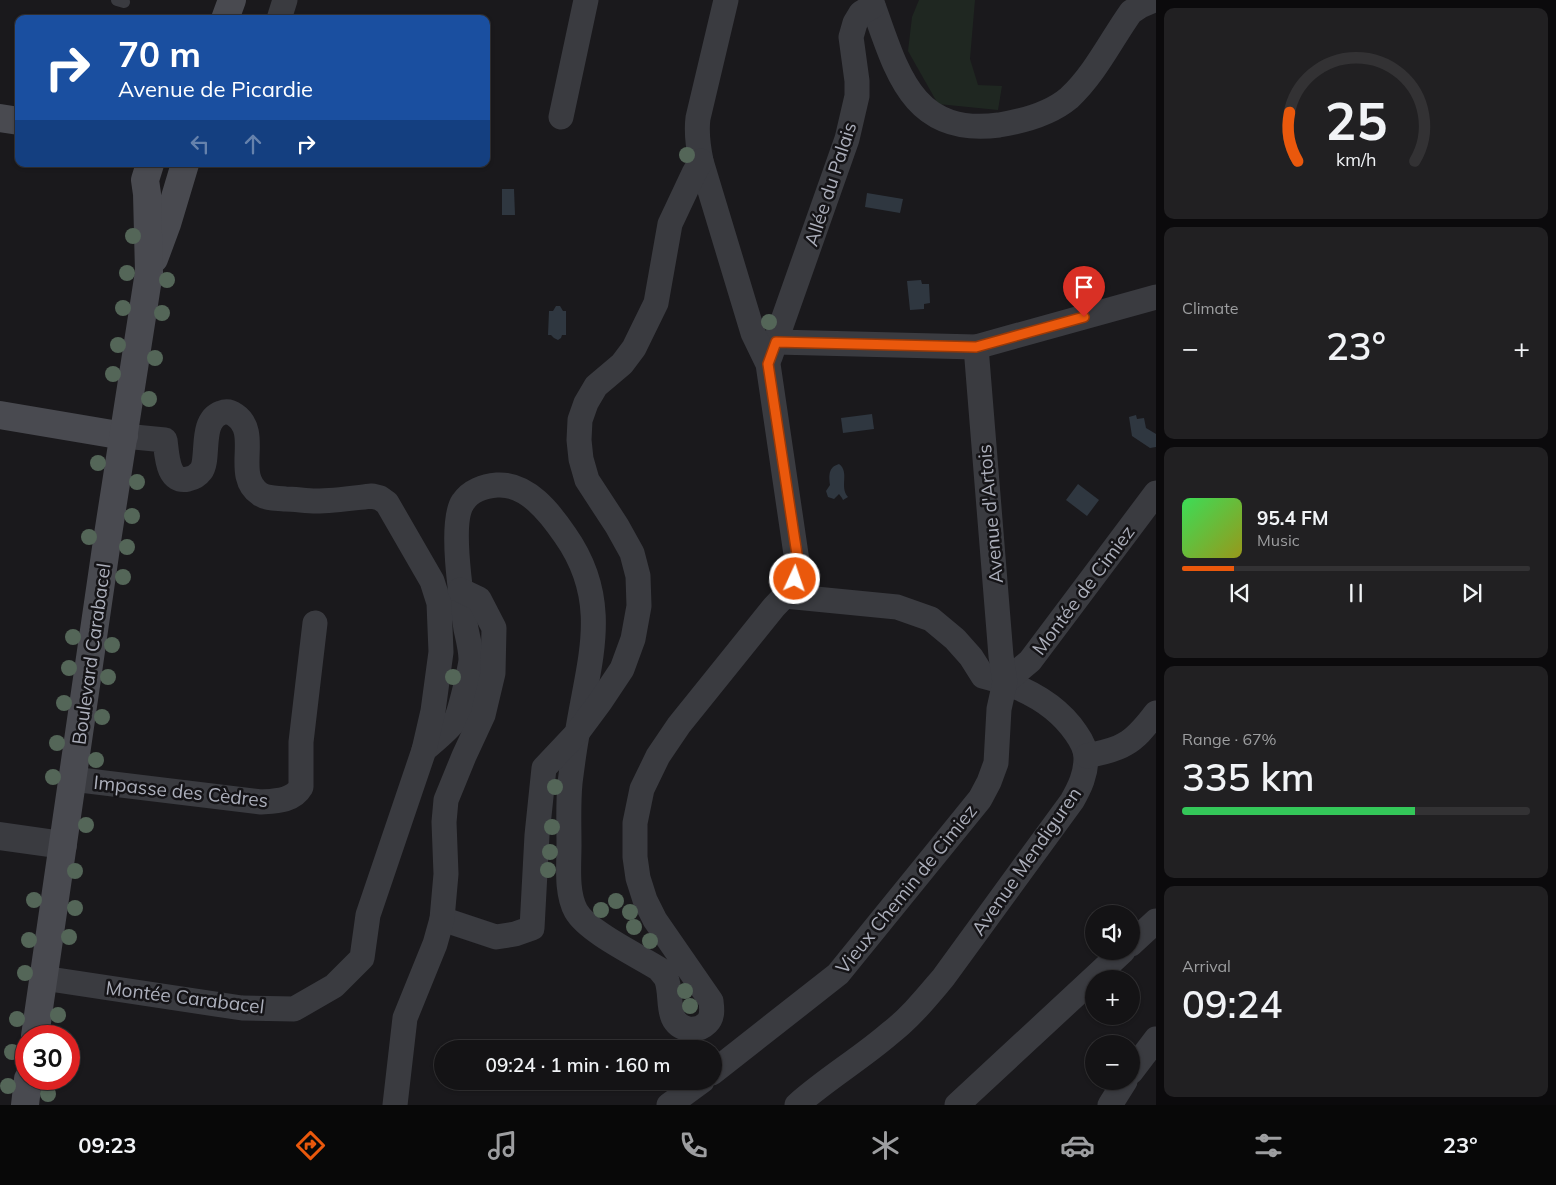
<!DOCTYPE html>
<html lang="en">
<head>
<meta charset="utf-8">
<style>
  :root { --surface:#141315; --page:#212022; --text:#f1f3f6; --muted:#9d9ea0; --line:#333234; --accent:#ea580c }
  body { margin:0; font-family:Mulish,sans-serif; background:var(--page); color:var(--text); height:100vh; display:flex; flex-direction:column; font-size:19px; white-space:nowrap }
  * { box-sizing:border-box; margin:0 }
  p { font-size:16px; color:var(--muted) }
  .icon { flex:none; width:28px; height:28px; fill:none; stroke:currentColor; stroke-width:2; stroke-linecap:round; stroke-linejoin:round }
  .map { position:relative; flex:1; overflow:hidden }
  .details { display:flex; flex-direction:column; gap:8px; padding:8px; background:#0b0a0c; width:400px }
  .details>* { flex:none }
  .guide { position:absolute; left:15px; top:15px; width:475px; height:152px; border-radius:10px; box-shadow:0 1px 4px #0004,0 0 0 1px var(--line); background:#1a4fa0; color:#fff; overflow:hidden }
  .fabs { position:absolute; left:1085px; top:905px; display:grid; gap:10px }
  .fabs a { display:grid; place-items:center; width:55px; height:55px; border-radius:50%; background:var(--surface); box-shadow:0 1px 4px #0004,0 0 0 1px var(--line); font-size:25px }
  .speed { position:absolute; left:15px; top:1025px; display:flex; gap:10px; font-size:25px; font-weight:700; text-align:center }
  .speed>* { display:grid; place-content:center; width:65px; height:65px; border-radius:50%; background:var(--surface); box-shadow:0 1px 4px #0004,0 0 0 1px var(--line); line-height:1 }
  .speed .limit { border:8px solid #d22; background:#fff; color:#111 }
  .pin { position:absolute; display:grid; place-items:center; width:42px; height:42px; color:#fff; margin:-51px -21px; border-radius:50% 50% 50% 0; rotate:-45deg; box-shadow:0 0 5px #0007 }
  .pin .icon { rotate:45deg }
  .me { position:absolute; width:55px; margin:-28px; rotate:3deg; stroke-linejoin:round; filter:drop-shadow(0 0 4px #0008) }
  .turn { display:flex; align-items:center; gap:18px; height:105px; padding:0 20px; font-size:22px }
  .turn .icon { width:65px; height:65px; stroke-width:2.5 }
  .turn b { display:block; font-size:35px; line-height:42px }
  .lanes { display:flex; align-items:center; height:48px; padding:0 20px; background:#0003; justify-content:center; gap:25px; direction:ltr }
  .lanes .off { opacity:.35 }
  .big { font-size:38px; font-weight:600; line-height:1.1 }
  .details .widget { flex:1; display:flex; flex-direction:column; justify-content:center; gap:8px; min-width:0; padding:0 18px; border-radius:10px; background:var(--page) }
  .details .dial { align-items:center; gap:0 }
  .dial svg { height:130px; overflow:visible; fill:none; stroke:var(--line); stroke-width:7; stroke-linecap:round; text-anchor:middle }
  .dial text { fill:var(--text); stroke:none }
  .song { display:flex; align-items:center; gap:15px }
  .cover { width:60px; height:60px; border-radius:8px; background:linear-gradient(135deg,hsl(130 70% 55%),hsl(60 70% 35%)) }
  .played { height:5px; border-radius:2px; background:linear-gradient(90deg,var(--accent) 15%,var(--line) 15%) }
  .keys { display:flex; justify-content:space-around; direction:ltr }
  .heat { display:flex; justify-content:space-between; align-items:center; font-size:28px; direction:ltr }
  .charge { height:8px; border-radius:4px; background:linear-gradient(90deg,#34c759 67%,var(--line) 0) }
  .trip { position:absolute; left:434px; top:1040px; width:288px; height:50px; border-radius:25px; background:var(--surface); box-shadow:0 1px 4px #0004,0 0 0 1px var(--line); font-weight:600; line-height:50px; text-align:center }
  .menu { display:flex; height:80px; justify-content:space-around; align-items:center; background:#080808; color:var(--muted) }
  .menu .icon { width:35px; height:35px }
  .menu .current { color:var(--accent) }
  .menu b { font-size:22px; color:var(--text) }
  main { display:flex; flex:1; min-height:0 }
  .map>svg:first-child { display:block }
  .green { fill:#1f2721 }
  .water { fill:#2f3740 }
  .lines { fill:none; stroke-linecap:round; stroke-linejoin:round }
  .service { stroke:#3a3b40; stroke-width:12 }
  .minor { stroke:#3a3b40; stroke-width:25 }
  .tertiary { stroke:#3a3b40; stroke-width:28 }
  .secondary { stroke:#494a50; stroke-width:28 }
  .tree { fill:#546658 }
  .route-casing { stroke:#983908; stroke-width:12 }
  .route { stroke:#ea580c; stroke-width:9 }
  .labels { text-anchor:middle; stroke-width:5; stroke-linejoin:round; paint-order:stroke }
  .street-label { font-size:19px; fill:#acafbb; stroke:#151417 }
</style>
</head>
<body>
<main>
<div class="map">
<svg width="1156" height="1105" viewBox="0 0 1156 1105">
  <rect width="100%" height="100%" fill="#1a191c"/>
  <polygon class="green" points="919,0 975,0 970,59 978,85 1002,86 998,110 938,104 908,51 912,17"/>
  <g class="water">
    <polygon points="502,189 514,189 515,215 502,215"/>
    <polygon points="867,193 903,199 900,213 865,207"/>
    <polygon points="921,280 922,284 929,284 930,303 924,304 924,309 910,310 907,281"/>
    <polygon points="556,306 560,306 563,311 566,311 566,335 562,335 561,338 558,340 554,338 551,335 548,335 549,311 553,311"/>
    <polygon points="872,414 874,429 843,433 841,418"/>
    <polygon points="1136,415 1137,419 1144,418 1146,428 1156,434 1156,447 1150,448 1132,436 1129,417"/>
    <path d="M839,464C850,472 839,487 848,497L843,500L842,498L839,494L834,499L828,497L826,491L830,485C829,476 828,467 839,464Z"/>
    <polygon points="1078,484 1099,500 1087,516 1066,500"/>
  </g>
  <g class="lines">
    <polyline class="service" points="117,0 124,2"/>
    <g class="minor">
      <path d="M871,0C896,67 909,137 999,125C1024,121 1050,114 1069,98C1095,74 1111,40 1131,12L1140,6L1154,0"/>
      <polyline points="279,19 285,0"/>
      <polyline points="561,117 586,0"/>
      <polyline points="776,342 976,347 1156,297"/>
      <polyline points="770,357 847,139 857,96 857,81 851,37 855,23 861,13 873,6"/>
      <path d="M785,596L897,607L931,619L955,639L971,657L983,676C1019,685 1055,702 1076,733C1081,740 1086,749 1086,758C1086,774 1080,787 1072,801L943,978C926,998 910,1018 889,1034C860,1059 826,1079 797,1105"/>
      <polyline points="1005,682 1030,661 1156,493"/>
      <path d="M424,750C432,743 452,727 456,719C459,716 471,665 471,659C471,650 468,638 466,629C462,603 449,522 463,502C470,491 484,486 497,485C527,483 550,513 565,535C613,603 588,662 577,735C574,751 572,767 570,783C568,804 569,825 569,845C569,866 566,893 576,911C588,932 637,955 659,969C661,972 664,975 666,978C674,996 663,1023 688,1029C695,1030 702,1028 707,1023C713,1017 712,1009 711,1001L655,920L645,900L638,878L635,857V823L642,789L658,756L679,725L774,607C790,591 795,583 797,561L768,364L753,333L701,161C698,146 696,133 698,118L726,0"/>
      <path d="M1087,756C1099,753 1114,751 1125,744C1138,737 1147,724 1156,713"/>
      <path d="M72,779L261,802C276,801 293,801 301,787V742L315,623"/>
      <polyline points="442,919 496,937 515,934 532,928 537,835 544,768 577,733 600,702 622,669 633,639 639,606 638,576 632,553 617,526 587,480 581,459 579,440 580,420 586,403 596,386 622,364 634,348 656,303 670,224 694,173 701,161"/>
      <polyline points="1131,944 1156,921"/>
      <path d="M43,978L242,1008L294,1009L334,986L362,958L368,915L424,750L433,711L441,652L439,603L432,581L387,503L380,498L372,496C354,498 334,501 316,501C306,501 295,499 285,499C277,498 267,499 260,494C232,475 262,433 235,415C231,412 226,411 221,413C199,421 210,459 201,471C198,475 193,478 188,479C167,484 167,454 165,440L124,436"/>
      <polyline points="1131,1072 1156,1039"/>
      <polyline points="712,1073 838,974 980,799 989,782 996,763 999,709 1005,682 1001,656 976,347"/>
      <polyline points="395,1105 405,1018 435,944 442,919 446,874 444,822 446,800 464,756 483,715 493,673 494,628 479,599 460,590"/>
      <polyline points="669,1105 702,1081"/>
      <polyline points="957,1105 1123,951"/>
      <polyline points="1110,1105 1125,1081"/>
    </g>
    <polyline class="tertiary" points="0,836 63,845"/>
    <g class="secondary">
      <polyline points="225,19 232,0"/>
      <polyline points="0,118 19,121"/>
      <polyline points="154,259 167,224 185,164"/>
      <polyline points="0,415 124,436"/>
      <polyline points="35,1036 107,541 149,272 147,194 145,180 150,164"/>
      <polyline points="25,1105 28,1079"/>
    </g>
  </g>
  <g class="tree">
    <circle cx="687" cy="155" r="8"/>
    <circle cx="133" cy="236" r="8"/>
    <circle cx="127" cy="273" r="8"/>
    <circle cx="167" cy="280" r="8"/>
    <circle cx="123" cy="308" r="8"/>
    <circle cx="162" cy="313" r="8"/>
    <circle cx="769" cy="322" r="8"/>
    <circle cx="118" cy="345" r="8"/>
    <circle cx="155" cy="358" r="8"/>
    <circle cx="113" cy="374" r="8"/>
    <circle cx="149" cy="399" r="8"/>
    <circle cx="98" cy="463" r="8"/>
    <circle cx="137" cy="482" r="8"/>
    <circle cx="132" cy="516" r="8"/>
    <circle cx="89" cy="537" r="8"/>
    <circle cx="127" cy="547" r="8"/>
    <circle cx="123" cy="577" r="8"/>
    <circle cx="809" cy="582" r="8"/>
    <circle cx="73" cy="637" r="8"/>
    <circle cx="112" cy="645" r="8"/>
    <circle cx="69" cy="668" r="8"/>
    <circle cx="108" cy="677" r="8"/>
    <circle cx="453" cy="677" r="8"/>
    <circle cx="64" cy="703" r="8"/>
    <circle cx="102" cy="717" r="8"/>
    <circle cx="57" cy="743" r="8"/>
    <circle cx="96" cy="760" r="8"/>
    <circle cx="53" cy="777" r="8"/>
    <circle cx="555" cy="787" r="8"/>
    <circle cx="86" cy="825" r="8"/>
    <circle cx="552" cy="827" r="8"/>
    <circle cx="550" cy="852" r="8"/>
    <circle cx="548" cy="870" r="8"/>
    <circle cx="75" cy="871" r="8"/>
    <circle cx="34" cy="900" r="8"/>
    <circle cx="616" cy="901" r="8"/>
    <circle cx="75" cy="908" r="8"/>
    <circle cx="601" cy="910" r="8"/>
    <circle cx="630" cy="912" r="8"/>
    <circle cx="634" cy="927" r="8"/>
    <circle cx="69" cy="937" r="8"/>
    <circle cx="29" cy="940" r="8"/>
    <circle cx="650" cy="941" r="8"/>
    <circle cx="25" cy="973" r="8"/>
    <circle cx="685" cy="991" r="8"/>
    <circle cx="690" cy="1006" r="8"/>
    <circle cx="58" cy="1015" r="8"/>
    <circle cx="17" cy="1019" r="8"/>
    <circle cx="12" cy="1052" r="8"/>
    <circle cx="8" cy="1086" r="8"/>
    <circle cx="48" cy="1094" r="8"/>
  </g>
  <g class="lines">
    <g class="route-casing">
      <polyline id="route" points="795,579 798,561 768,364 776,342 976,347 1084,317"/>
    </g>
    <use href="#route" class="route"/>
  </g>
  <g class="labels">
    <g class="street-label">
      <text transform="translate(830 184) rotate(-72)" y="7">Allée du Palais</text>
      <text transform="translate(990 514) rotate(-95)" y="7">Avenue d'Artois</text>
      <text transform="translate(1083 590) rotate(-53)" y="7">Montée de Cimiez</text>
      <text transform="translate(91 654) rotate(-82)" y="7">Boulevard Carabacel</text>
      <text transform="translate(181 791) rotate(6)" y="7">Impasse des Cèdres</text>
      <text transform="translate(1026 861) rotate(-55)" y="7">Avenue Mendiguren</text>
      <text transform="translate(906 889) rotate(-51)" y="7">Vieux Chemin de Cimiez</text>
      <text transform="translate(185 997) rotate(7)" y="7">Montée Carabacel</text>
    </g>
  </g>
</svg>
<div class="fabs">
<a><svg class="icon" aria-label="sound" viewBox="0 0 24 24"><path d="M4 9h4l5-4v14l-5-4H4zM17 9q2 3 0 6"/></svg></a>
<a>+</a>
<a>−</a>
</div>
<div class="speed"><div class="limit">30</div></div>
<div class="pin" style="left:1084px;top:317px;background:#d93025"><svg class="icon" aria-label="arrive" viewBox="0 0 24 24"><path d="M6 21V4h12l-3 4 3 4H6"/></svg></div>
<svg class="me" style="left:795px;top:579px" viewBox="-20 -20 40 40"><circle r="17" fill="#ea580c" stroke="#fff" stroke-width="3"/><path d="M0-11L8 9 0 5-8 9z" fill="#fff"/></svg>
<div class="trip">09:24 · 1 min · 160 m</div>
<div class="guide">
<div class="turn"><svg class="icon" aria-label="right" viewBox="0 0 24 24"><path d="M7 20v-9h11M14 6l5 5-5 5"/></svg><div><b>70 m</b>Avenue de Picardie</div></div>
<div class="lanes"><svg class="icon off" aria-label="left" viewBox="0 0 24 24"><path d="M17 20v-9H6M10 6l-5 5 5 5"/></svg><svg class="icon off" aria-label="ahead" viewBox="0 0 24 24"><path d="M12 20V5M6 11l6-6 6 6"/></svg><svg class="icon" aria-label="right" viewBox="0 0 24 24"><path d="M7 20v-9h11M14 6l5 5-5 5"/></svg></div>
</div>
</div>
<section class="details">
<div class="widget dial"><svg viewBox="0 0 100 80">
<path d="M14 69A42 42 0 1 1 86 69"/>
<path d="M14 69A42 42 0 0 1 9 39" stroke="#ea580c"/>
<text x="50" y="56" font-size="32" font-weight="700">25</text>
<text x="50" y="72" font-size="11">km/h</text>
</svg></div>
<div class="widget"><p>Climate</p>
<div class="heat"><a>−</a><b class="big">23°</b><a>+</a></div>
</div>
<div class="widget">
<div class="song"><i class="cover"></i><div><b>95.4 FM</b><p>Music</p></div></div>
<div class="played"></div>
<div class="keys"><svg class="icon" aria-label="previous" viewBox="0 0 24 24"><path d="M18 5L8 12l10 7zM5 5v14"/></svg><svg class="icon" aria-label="pause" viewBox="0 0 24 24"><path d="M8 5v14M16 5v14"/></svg><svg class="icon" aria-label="next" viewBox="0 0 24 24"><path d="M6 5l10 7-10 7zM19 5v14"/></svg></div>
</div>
<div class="widget"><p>Range · 67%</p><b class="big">335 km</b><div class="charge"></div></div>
<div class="widget"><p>Arrival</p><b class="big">09:24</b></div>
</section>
</main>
<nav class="menu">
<b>09:23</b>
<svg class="icon current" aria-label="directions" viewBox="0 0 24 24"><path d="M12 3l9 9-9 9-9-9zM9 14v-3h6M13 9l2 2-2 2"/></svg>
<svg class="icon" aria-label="music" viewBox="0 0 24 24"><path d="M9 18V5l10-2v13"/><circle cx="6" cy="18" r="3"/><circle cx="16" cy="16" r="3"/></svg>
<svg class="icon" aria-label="phone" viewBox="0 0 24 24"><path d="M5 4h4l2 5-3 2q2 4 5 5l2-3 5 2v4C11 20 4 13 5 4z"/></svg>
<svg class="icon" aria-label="climate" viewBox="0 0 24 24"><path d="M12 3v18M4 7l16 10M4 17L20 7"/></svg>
<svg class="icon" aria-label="car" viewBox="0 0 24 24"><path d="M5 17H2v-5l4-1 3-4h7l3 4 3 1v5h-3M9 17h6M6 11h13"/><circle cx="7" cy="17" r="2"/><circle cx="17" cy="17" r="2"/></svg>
<svg class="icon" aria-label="filters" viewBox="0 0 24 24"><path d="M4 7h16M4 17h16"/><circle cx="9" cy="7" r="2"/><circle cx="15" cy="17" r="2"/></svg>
<b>23°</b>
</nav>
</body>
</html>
